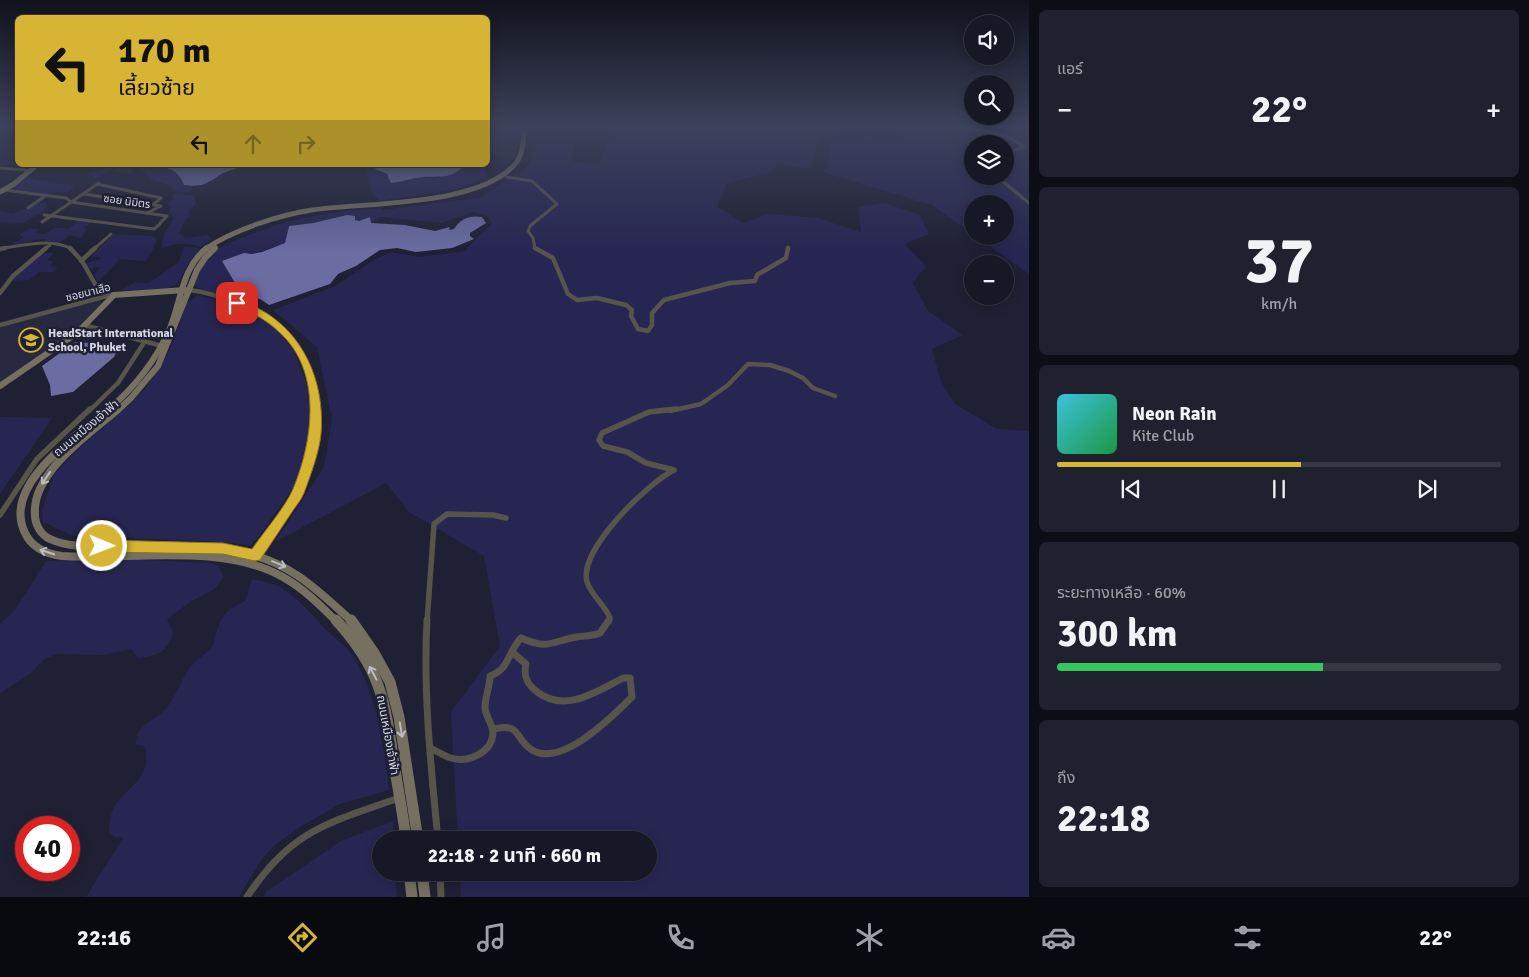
<!DOCTYPE html>
<html lang="th">
<head>
<meta charset="utf-8">
<style>
  :root { --surface:#171826; --page:#20212e; --text:#f1f3f6; --muted:#9ea0a7; --line:#363743; --accent:#d8b434 }
  body { margin:0; font-family:Signika,"Noto Sans Thai",sans-serif; background:var(--page); color:var(--text); height:100vh; display:flex; flex-direction:column; font-size:19px; white-space:nowrap }
  * { box-sizing:border-box; margin:0 }
  p { font-size:16px; color:var(--muted) }
  .icon { flex:none; width:28px; height:28px; fill:none; stroke:currentColor; stroke-width:2; stroke-linecap:round; stroke-linejoin:round }
  .map { position:relative; flex:1; overflow:hidden }
  .panel { display:flex; flex-direction:column; gap:10px; padding:10px; background:#0d0d15; width:500px }
  .panel>* { flex:none }
  .top-card { position:absolute; left:15px; top:15px; width:475px; height:152px; border-radius:8px; box-shadow:0 2px 12px #0003,0 0 0 1px var(--line); background:#d8b434; color:#111; overflow:hidden }
  .tools { position:absolute; left:964px; top:15px; display:grid; gap:10px }
  .tools a { display:grid; place-items:center; width:50px; height:50px; border-radius:50%; background:var(--surface); box-shadow:0 2px 12px #0003,0 0 0 1px var(--line); font-size:25px }
  .speed { position:absolute; left:15px; top:816px; display:flex; gap:10px; font-size:25px; font-weight:700; text-align:center }
  .speed>* { display:grid; place-content:center; width:65px; height:65px; border-radius:50%; background:var(--surface); box-shadow:0 2px 12px #0003,0 0 0 1px var(--line); line-height:1 }
  .speed .limit { border:8px solid #d22; background:#fff; color:#111 }
  .pin { position:absolute; display:grid; place-items:center; width:42px; height:42px; color:#fff; margin:-21px; border-radius:10px; box-shadow:0 2px 8px #0006 }
  .me { position:absolute; width:55px; margin:-28px; rotate:91deg; stroke-linejoin:round; filter:drop-shadow(0 0 4px #0008) }
  .turn { display:flex; align-items:center; gap:18px; height:105px; padding:0 20px; font-size:22px }
  .turn .icon { width:65px; height:65px; stroke-width:2.5 }
  .turn b { display:block; font-size:35px; line-height:42px }
  .lanes { display:flex; align-items:center; height:48px; padding:0 20px; background:#0003; justify-content:center; gap:25px; direction:ltr }
  .lanes .off { opacity:.35 }
  .big { font-size:38px; font-weight:700; line-height:1.1 }
  .panel .card { flex:1; display:flex; flex-direction:column; justify-content:center; gap:8px; min-width:0; padding:0 18px; border-radius:8px; background:var(--page) }
  .panel .dial { align-items:center; gap:0 }
  .dial b { font-size:65px; line-height:1 }
  .song { display:flex; align-items:center; gap:15px }
  .cover { width:60px; height:60px; border-radius:8px; background:linear-gradient(135deg,hsl(190 70% 55%),hsl(140 70% 35%)) }
  .played { height:5px; border-radius:2px; background:linear-gradient(90deg,var(--accent) 55%,var(--line) 55%) }
  .keys { display:flex; justify-content:space-around; direction:ltr }
  .heat { display:flex; justify-content:space-between; align-items:center; font-size:28px; direction:ltr }
  .charge { height:8px; border-radius:4px; background:linear-gradient(90deg,#34c759 60%,var(--line) 0) }
  .trip { position:absolute; left:372px; top:831px; width:285px; height:50px; border-radius:25px; background:var(--surface); box-shadow:0 2px 12px #0003,0 0 0 1px var(--line); font-weight:700; line-height:50px; text-align:center }
  .menu { display:flex; height:80px; justify-content:space-around; align-items:center; background:#090a0f; color:var(--muted) }
  .menu .icon { width:35px; height:35px }
  .menu .selected { color:var(--accent) }
  .menu b { font-size:22px; color:var(--text) }
  main { display:flex; flex:1; min-height:0 }
  .map>svg:first-child { display:block }
  .built { fill:#282941 }
  .green { fill:#272652; fill-rule:evenodd }
  .water { fill:#6a6ca2 }
  .lines { fill:none; stroke-linecap:round; stroke-linejoin:round }
  .street-far3 { stroke:#57544a; stroke-width:3 }
  .street-far2 { stroke:#57544a; stroke-width:4.5 }
  .street-far1 { stroke:#57544a; stroke-width:5.5 }
  .street { stroke:#57544a; stroke-width:7 }
  .secondary-far3 { stroke:#757060; stroke-width:5 }
  .secondary-far2 { stroke:#757060; stroke-width:6 }
  .secondary-far1 { stroke:#757060; stroke-width:8 }
  .secondary { stroke:#757060; stroke-width:11 }
  .oneway { stroke:#bdbcc3 }
  .route { fill:#d8b434; stroke:#8c7522 }
  .labels { text-anchor:middle; stroke-width:5; stroke-linejoin:round; paint-order:stroke }
  .far-street-label { font-size:11px; fill:#d5d6e4; stroke:#1f2033 }
  .poi-label { font-size:12px; font-weight:bold; fill:#d5d6e4; stroke:#1f2033; text-anchor:start }
  .street-label { font-size:12px; fill:#d5d6e4; stroke:#1f2033 }
</style>
</head>
<body>
<main>
<div class="map">
<svg width="1029" height="897" viewBox="0 0 1029 897">
  <rect width="100%" height="100%" fill="#1f2033"/>
  <g class="built">
    <polygon points="488,126 520,126 518,144 513,158 488,152"/>
    <polygon points="100,299 102,303 73,332 0,383 0,327"/>
  </g>
  <g class="green">
    <path d="M616,126H888L883,130H857L820,139L810,169L779,164L767,173L727,183L717,207L744,223L768,214L818,218L861,232L858,207L885,203L920,215L929,234L905,244L926,266L913,283L928,311L963,335L932,349L941,382L955,404L997,429L1029,431V897H461L460,873L649,872V840H458L451,712L500,646L484,556L409,512L386,483L275,542L324,467L332,419L317,347L273,310L335,286L373,261L391,252L420,257L465,251L478,236L492,224L488,216L473,212L442,223L380,217L371,223L355,220L347,215L313,223L289,226L285,243C271,247 259,255 244,253V296L240,300L208,292L193,285C198,277 202,265 207,258C216,247 231,242 244,237C292,217 331,212 382,208V210L479,198L529,166L537,143L573,144L572,162L599,164L611,134Z"/>
    <path d="M900,126H1029V274L976,236H1005V204H972V234L932,205L822,172L827,168L831,140L868,135L894,139L899,136ZM972,144H1005V176H972Z"/>
    <polygon points="109,165 131,165 133,173 131,174 113,171 116,167 95,178 85,173 101,170"/>
    <path d="M137,165C157,165 176,165 184,185L192,186V189L187,193L178,192L170,186L151,179Z"/>
    <polygon points="365,165 377,165 375,169 400,182 423,177 437,178 462,168 459,165 483,165 487,178 458,189 380,201 371,191"/>
    <polygon points="27,178 75,186 68,192 52,192 46,195 15,190 14,188"/>
    <path d="M174,194L193,195L197,204L189,210L190,216L185,220L179,233L186,238L207,235L212,239L201,247L187,244H177L162,248C160,238 169,226 174,218L169,213L171,207L167,204L174,199L171,196Z"/>
    <polygon points="37,203 48,204 43,212 22,223 0,222 0,211 13,214"/>
    <path d="M80,220L92,222L84,228L87,230L81,238L70,235L58,244L44,243L46,239C34,238 23,246 11,244L23,238V236L19,235L30,228L38,229L35,233L46,234C53,227 59,227 68,229Z"/>
    <path d="M113,234L152,236L156,238C155,247 152,255 145,261L120,259L98,282L94,275L100,267H95L91,270L85,264L102,258L91,256Z"/>
    <polygon points="184,247 200,248 189,263 177,284 168,288 120,291 135,282 149,283 179,262"/>
    <polygon points="43,253 54,253 47,260 54,261 50,266 58,267 52,272 39,272 29,280 10,281"/>
    <polygon points="197,295 240,306 280,331 294,351 310,394 310,431 297,482 263,531 250,546 233,543 181,540 73,536 43,522 42,509 54,475 70,457 145,389 169,352 186,304"/>
    <polygon points="0,417 52,418 0,494"/>
    <path d="M139,557L142,560L210,563L219,567L223,577L216,588L190,602L167,619L173,634C165,653 159,656 138,658L131,649L103,655L58,654L44,659L30,674L0,693V624L15,610L46,561Z"/>
    <path d="M252,579C260,581 268,582 275,585C292,591 314,617 326,630C333,637 343,643 349,651C375,685 384,748 389,790L340,804L300,827L276,844L261,860L239,897H86L123,838L115,837L109,833C109,824 110,813 115,806C127,787 155,775 144,746L136,745C135,723 157,721 168,706C176,695 181,681 189,669C196,660 207,654 213,645C216,641 215,634 217,630C225,610 227,611 245,601Z"/>
    <polygon points="393,821 394,840 381,840 381,872 395,873 397,897 264,897 266,892 341,841"/>
  </g>
  <g class="water">
    <path d="M155,165H245C237,169 225,171 218,176C205,185 201,187 184,185C179,171 170,168 155,165Z"/>
    <path d="M377,165H459L462,168C449,179 439,176 423,177C412,178 402,182 391,183L387,174L375,169Z"/>
    <path d="M347,215L355,216V220L359,221L370,217L371,223L405,225L435,231L450,227L449,230L454,229C461,218 470,215 482,217L486,223L470,233V236L474,239L452,248L416,252L397,248L380,250L356,266L338,274L330,284L269,305C262,300 257,295 248,300L243,296V292L238,288L222,261L244,253L252,254L262,252L285,243L289,226L313,223Z"/>
    <polygon points="75,342 120,345 114,357 73,392 51,396 50,385 42,366"/>
  </g>
  <g class="lines">
    <g class="street-far3">
      <path d="M942,126C968,130 1003,129 1024,147L1005,153"/>
      <polyline points="0,168 26,170"/>
      <polyline points="996,176 1029,203"/>
      <polyline points="506,177 532,181 557,204 530,226 528,231 533,238 535,248 538,249"/>
      <polyline points="97,184 161,198 154,204"/>
      <polyline points="4,190 66,198 71,202 167,216 160,223"/>
      <polyline points="84,194 161,206 147,213"/>
      <polyline points="28,208 45,196"/>
      <polyline points="44,215 154,229 160,224"/>
      <polyline points="42,222 99,183"/>
      <path d="M0,249C22,245 51,238 72,249"/>
      <polyline points="45,249 50,245"/>
      <polyline points="94,249 111,234"/>
      <polyline points="788,249 788,247"/>
    </g>
    <g class="street-far2">
      <polyline points="70,248 82,261 99,291 114,295"/>
      <polyline points="535,248 553,258 568,294 577,300 597,298 626,305 632,310 631,316 638,329 648,331 652,325 652,313 664,300 730,283 755,281 757,275 786,258 788,248"/>
      <polyline points="0,249 5,248"/>
      <polyline points="81,261 95,248"/>
      <path d="M189,290C206,292 222,297 237,303C288,322 312,357 315,411"/>
      <polyline points="0,293 13,276 46,248"/>
      <polyline points="0,325 110,295"/>
      <polyline points="84,325 162,346"/>
      <polyline points="89,411 118,383 145,341"/>
      <polyline points="670,411 701,404 728,385 748,364 770,365 789,371 803,378 813,388 835,396"/>
    </g>
    <g class="street-far1">
      <polyline points="674,470 646,463 627,452 603,446 599,440 602,433 649,412 676,409"/>
      <polyline points="0,515 37,459 90,409"/>
      <path d="M255,555C267,538 280,522 291,505C308,478 316,442 315,409"/>
      <polyline points="427,622 434,524 447,514 493,515 506,518"/>
      <path d="M609,622L610,618C605,605 591,595 587,582C578,550 648,483 674,470"/>
    </g>
    <g class="street">
      <path d="M427,620C423,693 431,767 438,840"/>
      <path d="M493,729C522,722 514,739 532,750C562,768 614,715 632,697L630,678H623C596,692 564,714 536,691C527,684 523,676 526,664L513,653"/>
      <path d="M430,748C437,751 444,756 451,758C468,763 492,753 493,733C493,724 485,716 485,707C485,697 490,686 490,676C510,669 508,651 521,638C548,650 550,642 576,637C584,636 593,636 600,633L609,620"/>
      <polyline points="440,872 441,897"/>
      <path d="M247,897C291,830 328,823 399,798"/>
    </g>
    <g class="secondary-far3">
      <polyline points="0,192 14,184 37,165"/>
      <path d="M205,249C233,230 279,215 312,210C366,202 480,207 516,163C524,153 523,137 525,126"/>
      <polyline points="214,249 215,248"/>
    </g>
    <g class="secondary-far2">
      <polyline points="0,386 77,333 114,295 185,290"/>
      <path d="M107,411C135,387 156,361 170,328C181,301 182,267 207,248"/>
      <polyline points="117,411 131,398 158,366 197,270 205,258 215,248"/>
    </g>
    <g class="secondary-far1">
      <path d="M109,409C78,435 1,484 25,533C32,548 47,554 62,556C129,560 222,543 281,576C302,587 320,605 337,622"/>
      <path d="M118,409C89,434 31,473 35,515C35,525 41,535 50,539C69,548 94,546 114,546C160,547 209,543 253,555C295,566 321,594 353,622"/>
    </g>
    <g class="secondary">
      <path d="M336,620C381,669 385,701 394,764C398,789 403,814 406,840"/>
      <polyline points="351,620 374,653 390,682 399,717 418,840"/>
      <polyline points="409,872 412,897"/>
      <polyline points="422,872 425,897"/>
    </g>
  </g>
  <defs><path id="oneway-shaft" d="M-6 0H5M1.5-3L5.5 0L1.5 3" fill="none" stroke-width="1.6" stroke-linecap="round" stroke-linejoin="round" transform="scale(1.25)"/></defs>
  <g class="oneway">
    <use href="#oneway-shaft" transform="translate(46 478) rotate(124)"/>
    <use href="#oneway-shaft" transform="translate(47 552) rotate(-162)"/>
    <use href="#oneway-shaft" transform="translate(279 564) rotate(22)"/>
    <use href="#oneway-shaft" transform="translate(373 673) rotate(-118)"/>
    <use href="#oneway-shaft" transform="translate(401 730) rotate(81)"/>
  </g>
  <linearGradient id="sky" x2="0" y2="1"><stop stop-color="#11121c"/><stop offset="0.5" stop-color="#3c425b"/><stop offset="1" stop-color="#3c425b" stop-opacity="0"/></linearGradient>
  <rect width="1029" height="251" fill="url(#sky)"/>
  <path class="route" d="M237,300C296,317 326,374 321,434C319,453 311,474 304,493C301,501 294,508 290,515C280,530 270,545 260,560L255,561L223,554L102,552L97,550L96,546L97,542L102,540L223,543L252,549C263,533 286,506 293,489C313,441 323,371 279,332C266,319 250,312 234,305L232,303Z"/>
  <defs>
    <g id="school-ring" transform="scale(1.25)"><circle r="9.5" fill="#1f2033" stroke="#d8b434" stroke-width="1.5"/><path d="M0-5L7-2L0 1L-7-2ZM-4 1L0 2.5L4 1V4Q0 6-4 4Z" fill="#d8b434"/></g>
  </defs>
  <g fill-rule="evenodd">
    <use href="#school-ring" x="31" y="340"/>
  </g>
  <g class="labels">
    <g class="far-street-label">
      <text transform="translate(127 201) rotate(8)" y="4">ซอย นิมิตร</text>
      <text transform="translate(88 292) rotate(-14)" y="4">ซอยนาเสือ</text>
    </g>
    <g class="poi-label">
      <text x="48" y="337">HeadStart International<tspan x="48" dy="14">School, Phuket</tspan></text>
    </g>
    <g class="street-label">
      <text transform="translate(86 428) rotate(-40)" y="4">ถนนเหมืองเจ้าฟ้า</text>
      <text transform="translate(388 735) rotate(80)" y="4">ถนนเหมืองเจ้าฟ้า</text>
    </g>
  </g>
</svg>
<div class="tools">
<a><svg class="icon" aria-label="sound" viewBox="0 0 24 24"><path d="M4 9h4l5-4v14l-5-4H4zM17 9q2 3 0 6"/></svg></a>
<a><svg class="icon" aria-label="search" viewBox="0 0 24 24"><circle cx="10" cy="10" r="6"/><path d="M15 15l6 6"/></svg></a>
<a><svg class="icon" aria-label="layers" viewBox="0 0 24 24"><path d="M12 4l9 5-9 5-9-5zM3 14l9 5 9-5"/></svg></a>
<a>+</a>
<a>−</a>
</div>
<div class="speed"><div class="limit">40</div></div>
<div class="pin" style="left:237px;top:303px;background:#d93025"><svg class="icon" aria-label="arrive" viewBox="0 0 24 24"><path d="M6 21V4h12l-3 4 3 4H6"/></svg></div>
<svg class="me" style="left:102px;top:546px" viewBox="-20 -20 40 40"><circle r="17" fill="#d8b434" stroke="#fff" stroke-width="3"/><path d="M0-11L8 9 0 5-8 9z" fill="#fff"/></svg>
<div class="trip">22:18 · 2 นาที · 660 m</div>
<div class="top-card">
<div class="turn"><svg class="icon" aria-label="left" viewBox="0 0 24 24"><path d="M17 20v-9H6M10 6l-5 5 5 5"/></svg><div><b>170 m</b>เลี้ยวซ้าย</div></div>
<div class="lanes"><svg class="icon" aria-label="left" viewBox="0 0 24 24"><path d="M17 20v-9H6M10 6l-5 5 5 5"/></svg><svg class="icon off" aria-label="ahead" viewBox="0 0 24 24"><path d="M12 20V5M6 11l6-6 6 6"/></svg><svg class="icon off" aria-label="right" viewBox="0 0 24 24"><path d="M7 20v-9h11M14 6l5 5-5 5"/></svg></div>
</div>
</div>
<section class="panel">
<div class="card"><p>แอร์</p>
<div class="heat"><a>−</a><b class="big">22°</b><a>+</a></div>
</div>
<div class="card dial"><b>37</b><p>km/h</p></div>
<div class="card">
<div class="song"><i class="cover"></i><div><b>Neon Rain</b><p>Kite Club</p></div></div>
<div class="played"></div>
<div class="keys"><svg class="icon" aria-label="previous" viewBox="0 0 24 24"><path d="M18 5L8 12l10 7zM5 5v14"/></svg><svg class="icon" aria-label="pause" viewBox="0 0 24 24"><path d="M8 5v14M16 5v14"/></svg><svg class="icon" aria-label="next" viewBox="0 0 24 24"><path d="M6 5l10 7-10 7zM19 5v14"/></svg></div>
</div>
<div class="card"><p>ระยะทางเหลือ · 60%</p><b class="big">300 km</b><div class="charge"></div></div>
<div class="card"><p>ถึง</p><b class="big">22:18</b></div>
</section>
</main>
<nav class="menu">
<b>22:16</b>
<svg class="icon selected" aria-label="directions" viewBox="0 0 24 24"><path d="M12 3l9 9-9 9-9-9zM9 14v-3h6M13 9l2 2-2 2"/></svg>
<svg class="icon" aria-label="music" viewBox="0 0 24 24"><path d="M9 18V5l10-2v13"/><circle cx="6" cy="18" r="3"/><circle cx="16" cy="16" r="3"/></svg>
<svg class="icon" aria-label="phone" viewBox="0 0 24 24"><path d="M5 4h4l2 5-3 2q2 4 5 5l2-3 5 2v4C11 20 4 13 5 4z"/></svg>
<svg class="icon" aria-label="climate" viewBox="0 0 24 24"><path d="M12 3v18M4 7l16 10M4 17L20 7"/></svg>
<svg class="icon" aria-label="car" viewBox="0 0 24 24"><path d="M5 17H2v-5l4-1 3-4h7l3 4 3 1v5h-3M9 17h6M6 11h13"/><circle cx="7" cy="17" r="2"/><circle cx="17" cy="17" r="2"/></svg>
<svg class="icon" aria-label="filters" viewBox="0 0 24 24"><path d="M4 7h16M4 17h16"/><circle cx="9" cy="7" r="2"/><circle cx="15" cy="17" r="2"/></svg>
<b>22°</b>
</nav>
</body>
</html>
